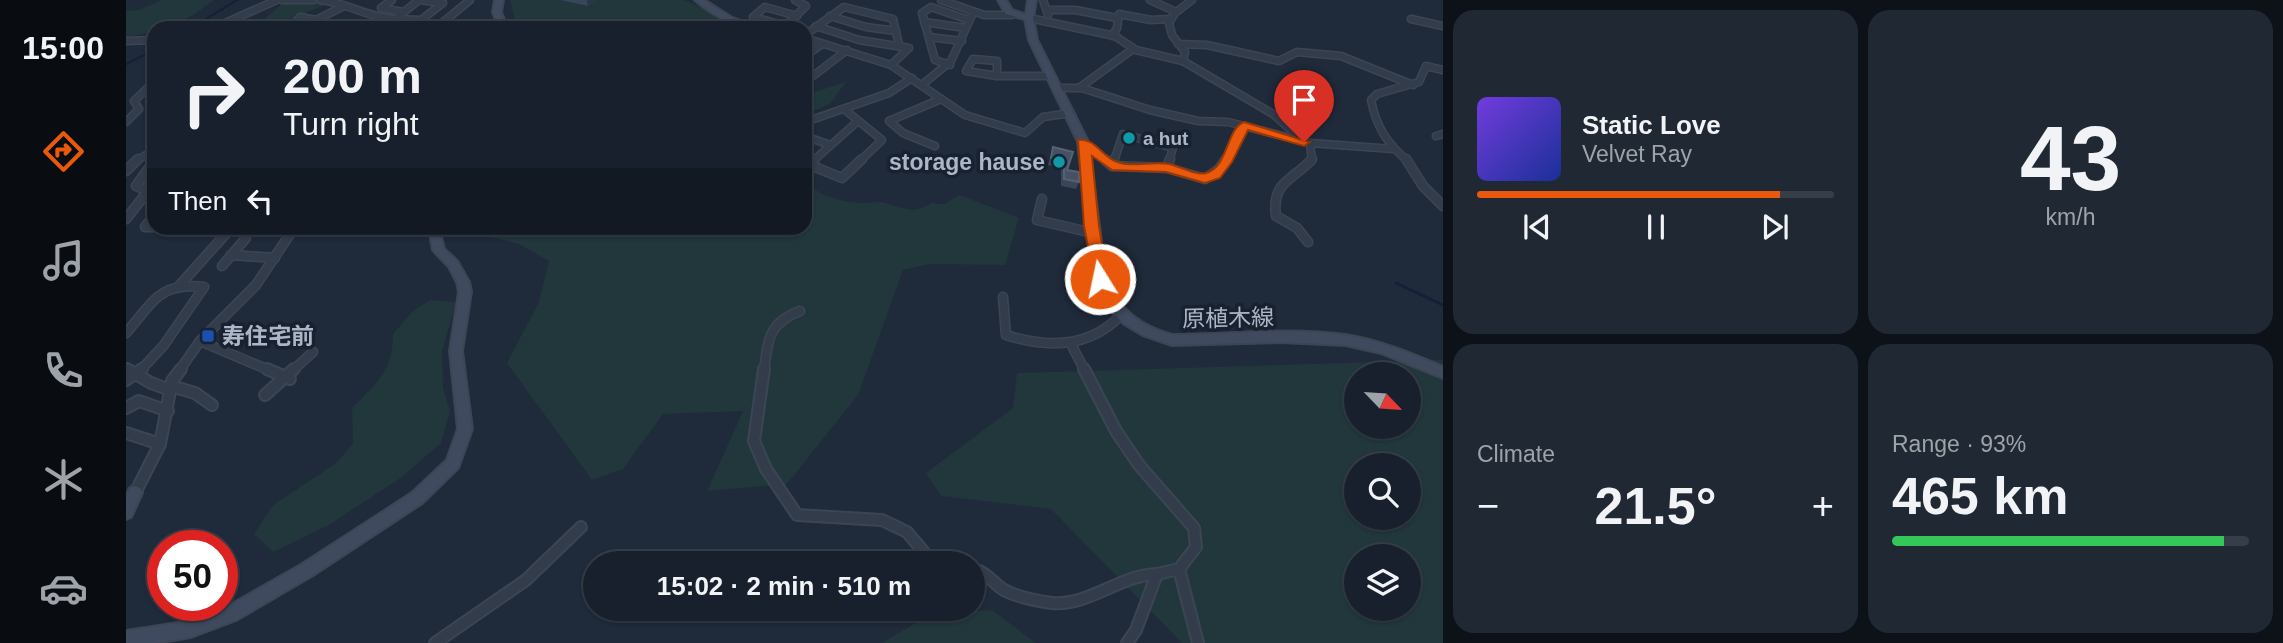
<!DOCTYPE html>
<html lang="en">
<head>
<meta charset="utf-8">
<style>
  :root { --surface:#17202c; --page:#202834; --text:#f1f3f6; --muted:#9ea3a9; --line:#363e48; --accent:#ea580c }
  body { margin:0; font-family:Helvetica,"Noto Sans JP",sans-serif; background:var(--page); color:var(--text); height:100vh; display:flex; flex-direction:column; font-size:26px; white-space:nowrap }
  * { box-sizing:border-box; margin:0 }
  p { font-size:23px; color:var(--muted) }
  .icon { flex:none; width:38px; height:38px; fill:none; stroke:currentColor; stroke-width:2; stroke-linecap:round; stroke-linejoin:round }
  .map { position:relative; flex:1; overflow:hidden }
  .side { display:flex; flex-direction:column; gap:10px; padding:10px; background:#0d1218; width:840px }
  .side>* { flex:none }
  .banner { position:absolute; left:21px; top:21px; width:665px; height:214px; border-radius:21px; box-shadow:0 2px 5px #0004,0 0 0 2px var(--line); background:#17202c; color:var(--text); overflow:hidden }
  .needle { width:46px; rotate:115deg }
  .controls { position:absolute; left:1218px; top:362px; display:grid; gap:14px }
  .controls a { display:grid; place-items:center; width:77px; height:77px; border-radius:50%; background:var(--surface); box-shadow:0 2px 5px #0004,0 0 0 2px var(--line); font-size:35px }
  .speed { position:absolute; left:21px; top:530px; display:flex; gap:14px; font-size:35px; font-weight:700; text-align:center }
  .speed>* { display:grid; place-content:center; width:91px; height:91px; border-radius:50%; background:var(--surface); box-shadow:0 2px 5px #0004,0 0 0 2px var(--line); line-height:1 }
  .speed .limit { border:10px solid #d22; background:#fff; color:#111 }
  .pin { position:absolute; display:grid; place-items:center; width:60px; height:60px; color:#fff; margin:-72px -30px; border-radius:50% 50% 50% 0; rotate:-45deg; box-shadow:0 0 7px #0007 }
  .pin .icon { rotate:45deg }
  .me { position:absolute; width:77px; margin:-38px; rotate:350deg; stroke-linejoin:round; filter:drop-shadow(0 0 5px #0008) }
  .turn { display:flex; align-items:center; gap:24px; height:147px; padding:0 21px; font-size:32px }
  .turn .icon { width:91px; height:91px; stroke-width:2.5 }
  .turn b { display:block; font-size:49px; line-height:60px }
  .then { display:flex; align-items:center; height:66px; padding:0 21px; background:#0003; gap:14px; font-size:26px }
  .big { font-size:52px; font-weight:700; line-height:1.1 }
  .side .tile { flex:1; display:flex; flex-direction:column; justify-content:center; gap:10px; min-width:0; padding:0 24px; border-radius:21px; background:var(--page) }
  .side .dial { align-items:center; gap:0 }
  .dial b { font-size:91px; line-height:1 }
  .song { display:flex; align-items:center; gap:21px }
  .cover { width:84px; height:84px; border-radius:10px; background:linear-gradient(135deg,hsl(260 70% 55%),hsl(230 70% 35%)) }
  .played { height:7px; border-radius:4px; background:linear-gradient(90deg,var(--accent) 85%,var(--line) 85%) }
  .keys { display:flex; justify-content:space-around; direction:ltr }
  .heat { display:flex; justify-content:space-between; align-items:center; font-size:38px; direction:ltr }
  .charge { height:10px; border-radius:5px; background:linear-gradient(90deg,#34c759 93%,var(--line) 0) }
  .side .tiles { flex:1; display:grid; gap:10px; grid-template-columns:repeat(2,1fr) }
  .trip { position:absolute; left:457px; top:551px; width:402px; height:70px; border-radius:35px; background:var(--surface); box-shadow:0 2px 5px #0004,0 0 0 2px var(--line); font-weight:700; line-height:70px; text-align:center }
  main { display:flex; flex:1; min-height:0 }
  .tabs { display:flex; flex-direction:column; width:126px; justify-content:space-around; align-items:center; background:#090d12; color:var(--muted) }
  .tabs .icon { width:49px; height:49px }
  .tabs .on { color:var(--accent) }
  .tabs b { font-size:32px; color:var(--text) }
  .map>svg:first-child { display:block }
  .green { fill:#21373b; fill-rule:evenodd }
  .lines { fill:none; stroke-linecap:round; stroke-linejoin:round }
  .stream-far1 { stroke:#122138; stroke-width:2 }
  .stream { stroke:#122138; stroke-width:2.5 }
  .street-far2-casing { stroke:#3c4554; stroke-width:9 }
  .street-far1-casing { stroke:#3c4554; stroke-width:11 }
  .street-casing { stroke:#3c4554; stroke-width:14 }
  .secondary-casing { stroke:#3c4554; stroke-width:4 }
  .street-far2 { stroke:#333c4a; stroke-width:6 }
  .street-far1 { stroke:#333c4a; stroke-width:8 }
  .street { stroke:#333c4a; stroke-width:10 }
  .secondary { fill:#404a5e; fill-rule:evenodd }
  .wall { fill:#394659 }
  .shaded-wall { fill:#293648 }
  .building { fill:#455265; stroke:#566274; stroke-width:2 }
  .route { fill:#ea580c; stroke:#983908; stroke-width:2 }
  .culture-dot { fill:#0f9aa8; stroke:#18212f; stroke-width:2.5 }
  .transit-dot { fill:#1a4fb4; stroke:#18212f; stroke-width:2.5 }
  .labels { text-anchor:middle; stroke-width:7; stroke-linejoin:round; paint-order:stroke }
  .far-poi-label { font-size:19px; font-weight:bold; fill:#adb6c7; stroke:#18212f; text-anchor:start }
  .poi-label { font-size:23px; font-weight:bold; fill:#adb6c7; stroke:#18212f; text-anchor:end }
  .street-label { font-size:23px; fill:#adb6c7; stroke:#18212f }
</style>
</head>
<body>
<main>
<nav class="tabs">
<b>15:00</b>
<svg class="icon on" aria-label="directions" viewBox="0 0 24 24"><path d="M12 3l9 9-9 9-9-9zM9 14v-3h6M13 9l2 2-2 2"/></svg>
<svg class="icon" aria-label="music" viewBox="0 0 24 24"><path d="M9 18V5l10-2v13"/><circle cx="6" cy="18" r="3"/><circle cx="16" cy="16" r="3"/></svg>
<svg class="icon" aria-label="phone" viewBox="0 0 24 24"><path d="M5 4h4l2 5-3 2q2 4 5 5l2-3 5 2v4C11 20 4 13 5 4z"/></svg>
<svg class="icon" aria-label="climate" viewBox="0 0 24 24"><path d="M12 3v18M4 7l16 10M4 17L20 7"/></svg>
<svg class="icon" aria-label="car" viewBox="0 0 24 24"><path d="M5 17H2v-5l4-1 3-4h7l3 4 3 1v5h-3M9 17h6M6 11h13"/><circle cx="7" cy="17" r="2"/><circle cx="17" cy="17" r="2"/></svg>
</nav>
<div class="map">
<svg width="1317" height="643" viewBox="0 0 1317 643">
  <rect width="100%" height="100%" fill="#1f2a3a"/>
  <g class="green">
    <path d="M36,0H88C68,14 53,28 28,28L27,32L0,37V11L13,10Z"/>
    <polygon points="186,0 212,0 181,12 165,28 128,28 157,3"/>
    <path d="M384,0H558C581,8 598,23 622,28H391Z"/>
    <polygon points="720,82 704,104 679,115 679,95"/>
    <path d="M679,180C693,197 715,202 738,203C744,203 753,201 760,203C776,208 789,215 805,203L818,204L834,195L893,218L879,265L803,264L777,270L732,395L661,484L581,491L617,411L537,414L497,469L466,480L381,363L413,302L423,261L393,244L356,235L353,228H679Z"/>
    <path d="M304,300L330,302L316,351L317,388L324,411L315,443L273,479L203,525L147,552L128,534L147,505L209,464L227,444L226,408C251,383 267,371 267,334L287,311Z"/>
    <path d="M1317,360V643H1056L925,509L815,496L800,473L887,408L891,373ZM1230,374H1283V427H1230ZM1230,466H1283V518H1230ZM1230,556H1283V609H1230Z"/>
    <polygon points="866,610 910,643 756,643 803,615"/>
  </g>
  <g class="lines">
    <g class="stream-far1">
      <polyline points="75,22 111,0"/>
      <polyline points="0,64 28,50"/>
    </g>
    <polyline class="stream" points="1270,283 1317,305"/>
    <g class="street-far2-casing">
      <g id="street-far2">
        <polyline points="156,0 187,0"/>
        <path d="M194,0C220,2 242,18 269,19L293,0L316,3"/>
        <polyline points="266,0 255,8 277,12"/>
        <polyline points="815,0 858,15 886,15"/>
        <polyline points="917,0 922,15"/>
        <polyline points="1024,0 1048,11"/>
        <polyline points="921,10 949,10 991,18"/>
        <polyline points="704,16 740,27 770,31"/>
        <polyline points="903,18 989,36 1010,50 1057,61 1147,114 1177,141"/>
        <polyline points="269,19 295,20 317,3"/>
        <polyline points="1285,19 1317,26"/>
        <polyline points="190,20 201,28"/>
        <polyline points="798,22 840,28"/>
        <polyline points="660,26 627,17 639,7 671,16"/>
        <polyline points="690,26 733,40 783,48 765,65"/>
        <polyline points="90,27 151,0"/>
        <polyline points="67,28 75,25 93,28"/>
        <polyline points="165,28 174,17 190,20 218,6"/>
        <polyline points="250,28 257,18"/>
        <polyline points="310,28 344,0"/>
        <polyline points="657,28 680,6 669,0"/>
        <polyline points="679,35 718,7 767,19 773,45"/>
        <polyline points="986,36 991,28 993,14 1025,20 1044,19"/>
        <polyline points="803,37 836,41"/>
        <polyline points="679,38 765,65 839,115 899,133 917,117 945,113"/>
        <polyline points="0,41 28,40"/>
        <polyline points="1052,44 1081,45 1153,61 1171,52 1215,56 1287,85"/>
        <polyline points="679,56 696,44"/>
        <polygon points="847,59 871,61 871,76 840,71"/>
        <polyline points="1057,61 1059,52 1046,35 1043,23 1049,13 1066,0"/>
        <polyline points="824,65 809,60 796,13 805,7 843,20"/>
        <polyline points="679,75 687,76 721,50"/>
        <polyline points="871,76 925,76"/>
        <polyline points="797,84 825,61 847,13"/>
        <polyline points="931,88 956,88 1024,110 1072,121 1102,122 1184,143 1267,149"/>
        <polyline points="953,88 1007,49"/>
        <polyline points="718,109 756,140 734,161"/>
        <polyline points="0,122 13,109 8,101 28,82"/>
        <polyline points="679,122 763,93 786,78"/>
        <polyline points="679,136 704,145"/>
        <polyline points="1310,136 1317,134"/>
        <polyline points="957,142 980,161"/>
        <polyline points="1184,143 1186,161"/>
        <polyline points="809,146 777,133 763,121 815,99"/>
        <polyline points="10,161 28,150"/>
        <polyline points="687,161 732,121"/>
        <polyline points="988,161 997,134 1047,148 1043,161"/>
        <polyline points="1099,161 1118,126"/>
        <path d="M1282,161C1261,144 1250,126 1245,100L1251,94L1293,82L1300,66L1317,70"/>
      </g>
    </g>
    <g class="street-far1-casing">
      <g id="street-far1">
        <polyline points="978,159 986,166 1041,168 1079,179 1093,169 1100,159"/>
        <polyline points="1280,159 1297,186 1317,206"/>
        <polyline points="679,163 716,178 736,159"/>
        <polyline points="683,165 689,159"/>
        <polyline points="986,166 988,159"/>
        <polyline points="1041,168 1044,159"/>
        <polyline points="0,171 12,159"/>
        <polyline points="916,199 911,220 967,233"/>
        <polyline points="28,215 19,227 28,227"/>
        <polyline points="0,219 22,191 10,186 28,161"/>
        <path d="M1182,242L1171,228L1150,216C1145,181 1168,180 1186,159"/>
        <polyline points="105,255 149,258"/>
        <polyline points="96,266 120,238"/>
        <polyline points="53,286 105,228"/>
        <path d="M877,297L880,335C921,348 963,348 994,316"/>
        <path d="M0,333C27,303 32,282 78,287L38,345L14,371"/>
        <polyline points="74,341 145,371"/>
        <polyline points="945,344 959,371"/>
        <polyline points="0,368 4,371"/>
        <polyline points="53,371 74,341 130,285 168,228"/>
        <polyline points="166,371 187,352"/>
        <path d="M638,371C642,340 642,323 674,311"/>
      </g>
    </g>
    <g class="street-casing">
      <g id="street">
        <polyline points="1,369 25,383 44,390"/>
        <polyline points="141,369 164,379"/>
        <polyline points="638,369 628,441 640,469 671,515 756,520 781,532 808,564"/>
        <polyline points="958,369 990,431 1013,465 1068,528 1070,547 1053,569 1031,574 1010,630 1001,643"/>
        <polyline points="0,380 16,369"/>
        <polyline points="45,386 69,393 86,405"/>
        <polyline points="139,395 168,369"/>
        <polyline points="0,408 13,401 42,411"/>
        <polyline points="0,433 34,444"/>
        <polyline points="9,493 34,444 46,381 55,369"/>
        <path d="M847,569C861,572 867,583 878,590C891,597 912,601 926,603C963,606 994,575 1031,574"/>
        <polyline points="1053,569 1072,643"/>
        <polyline points="309,643 400,580 455,527"/>
      </g>
    </g>
    <g class="secondary-casing">
      <g id="secondary">
        <polygon points="369,0 377,0 375,12 381,28 373,28 367,12"/>
        <path d="M569,0H578L606,18L634,28C609,28 588,16 569,0Z"/>
        <path d="M872,0H880L886,10L900,15L902,0H910L907,18L911,40L962,142L980,279C993,310 1014,326 1046,335C1104,335 1162,327 1219,335C1253,340 1286,354 1317,367V378L1255,353L1220,345L1155,342L1046,345L1017,335L997,323L981,306L968,279L952,142L903,40L899,19L880,14Z"/>
        <polygon points="305,228 315,228 314,234 318,249 331,261 343,282 345,292 336,351 346,429 332,468 296,503 187,575 110,620 65,637 29,643 0,643 0,631 65,621 99,608 175,565 286,493 321,460 332,429 324,351 333,292 331,282 323,267 307,250 304,234"/>
        <polygon points="9,486 14,488 16,493 5,517 0,519 0,496 4,488"/>
      </g>
    </g>
    <use href="#street-far2" class="street-far2"/>
    <use href="#street-far1" class="street-far1"/>
    <use href="#street" class="street"/>
    <use href="#secondary" class="secondary"/>
  </g>
  <g class="wall">
    <polygon points="434,0 470,0 462,6"/>
    <polygon points="927,147 947,152 941,170 953,182 950,189 935,186 935,169 922,165"/>
  </g>
  <polygon class="shaded-wall" points="461,0 470,0 462,6"/>
  <polygon class="building" points="927,147 947,152 941,170 953,172 953,182 938,179 938,162 925,158"/>
  <path class="route" d="M1118,122L1184,142L1178,146L1122,130L1106,162L1094,178L1079,183L1040,172L986,170L966,156L973,226L982,279L974,285L969,283L958,226L952,140C968,137 976,156 989,161C1004,168 1027,161 1043,164C1054,166 1070,176 1080,173C1102,168 1100,129 1118,122Z"/>
  <g class="culture-dot">
    <circle cx="1003" cy="138" r="7"/>
    <circle cx="933" cy="162" r="7"/>
  </g>
  <rect class="transit-dot" x="75" y="329" width="14" height="14" rx="3.5"/>
  <g class="labels">
    <g class="far-poi-label">
      <text x="1017" y="145">a hut</text>
    </g>
    <g class="poi-label">
      <text x="919" y="170">storage hause</text>
      <text x="96" y="344" text-anchor="start">寿住宅前</text>
    </g>
    <g class="street-label">
      <text transform="translate(1102 318) rotate(-1)" y="8">原植木線</text>
    </g>
  </g>
</svg>
<div class="controls">
<a><svg class="needle" viewBox="-14 -14 28 28"><path d="M0-13l5 13h-10z" fill="#e53935"/><path d="M0 13l5-13h-10z" fill="#9ea3a9"/></svg></a>
<a><svg class="icon" aria-label="search" viewBox="0 0 24 24"><circle cx="10" cy="10" r="6"/><path d="M15 15l6 6"/></svg></a>
<a><svg class="icon" aria-label="layers" viewBox="0 0 24 24"><path d="M12 4l9 5-9 5-9-5zM3 14l9 5 9-5"/></svg></a>
</div>
<div class="speed"><div class="limit">50</div></div>
<div class="pin" style="left:1178px;top:142px;background:#d93025"><svg class="icon" aria-label="arrive" viewBox="0 0 24 24"><path d="M6 21V4h12l-3 4 3 4H6"/></svg></div>
<svg class="me" style="left:974px;top:279px" viewBox="-20 -20 40 40"><circle r="17" fill="#ea580c" stroke="#fff" stroke-width="3"/><path d="M0-11L8 9 0 5-8 9z" fill="#fff"/></svg>
<div class="trip">15:02 · 2 min · 510 m</div>
<div class="banner">
<div class="turn"><svg class="icon" aria-label="right" viewBox="0 0 24 24"><path d="M7 20v-9h11M14 6l5 5-5 5"/></svg><div><b>200 m</b>Turn right</div></div>
<div class="then">Then<svg class="icon" aria-label="left" viewBox="0 0 24 24"><path d="M17 20v-9H6M10 6l-5 5 5 5"/></svg></div>
</div>
</div>
<section class="side">
<div class="tiles">
<div class="tile">
<div class="song"><i class="cover"></i><div><b>Static Love</b><p>Velvet Ray</p></div></div>
<div class="played"></div>
<div class="keys"><svg class="icon" aria-label="previous" viewBox="0 0 24 24"><path d="M18 5L8 12l10 7zM5 5v14"/></svg><svg class="icon" aria-label="pause" viewBox="0 0 24 24"><path d="M8 5v14M16 5v14"/></svg><svg class="icon" aria-label="next" viewBox="0 0 24 24"><path d="M6 5l10 7-10 7zM19 5v14"/></svg></div>
</div>
<div class="tile dial"><b>43</b><p>km/h</p></div>
<div class="tile"><p>Climate</p>
<div class="heat"><a>−</a><b class="big">21.5°</b><a>+</a></div>
</div>
<div class="tile"><p>Range · 93%</p><b class="big">465 km</b><div class="charge"></div></div>
</div>
</section>
</main>
</body>
</html>
